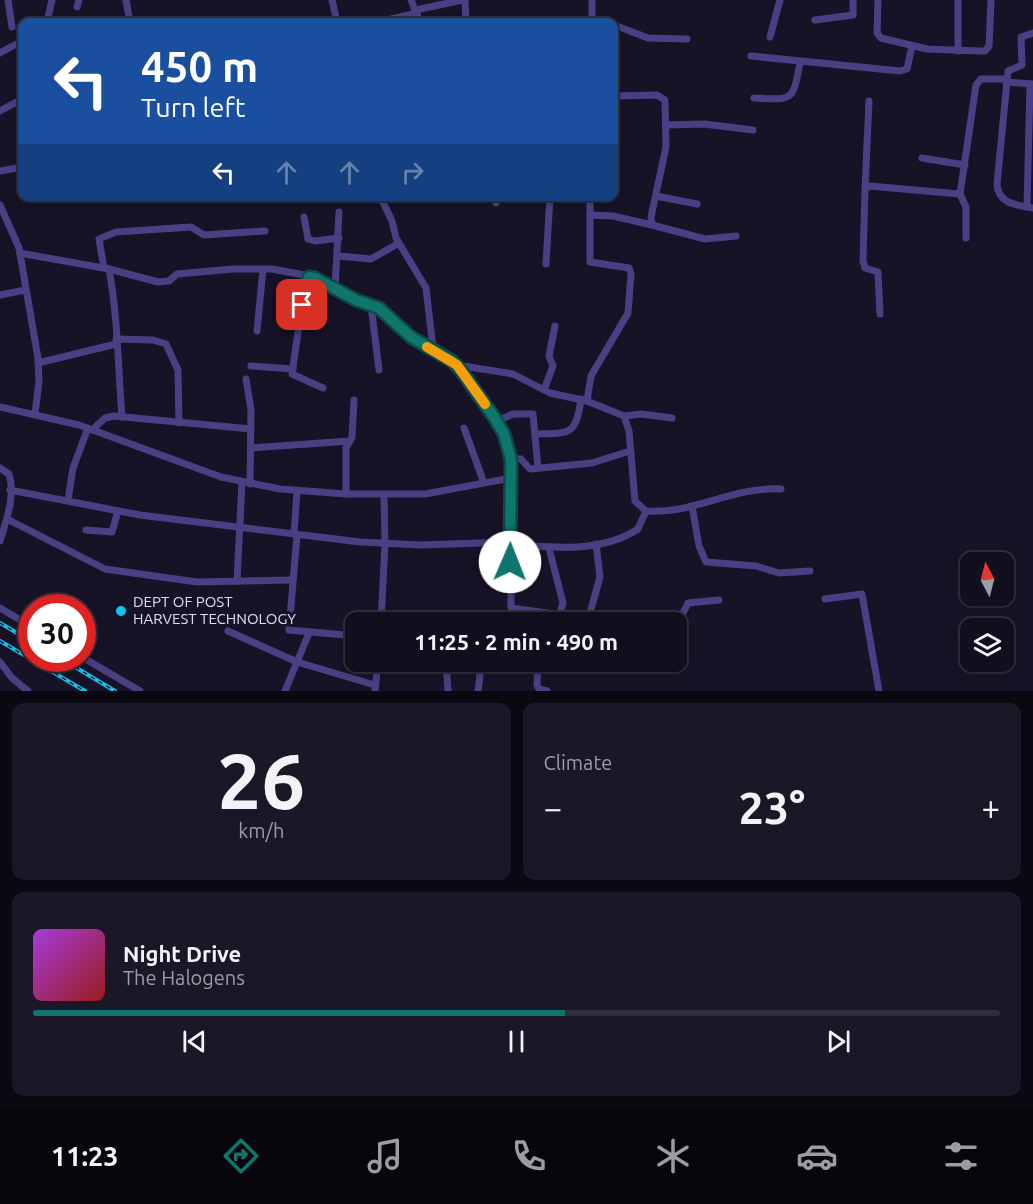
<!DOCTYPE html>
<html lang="en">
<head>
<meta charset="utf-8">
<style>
  :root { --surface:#120e1d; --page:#1b1726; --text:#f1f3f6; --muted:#9c9ca4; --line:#312e3b; --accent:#0f766e }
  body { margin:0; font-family:Ubuntu,sans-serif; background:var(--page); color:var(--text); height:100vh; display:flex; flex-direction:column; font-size:22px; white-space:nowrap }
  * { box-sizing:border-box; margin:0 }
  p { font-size:20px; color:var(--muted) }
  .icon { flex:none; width:33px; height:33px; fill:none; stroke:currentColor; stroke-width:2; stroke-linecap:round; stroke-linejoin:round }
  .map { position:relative; height:691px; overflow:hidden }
  .side { display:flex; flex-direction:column; gap:12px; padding:12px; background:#0a0810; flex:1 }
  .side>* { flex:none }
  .hud { position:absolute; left:18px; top:18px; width:600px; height:183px; border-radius:12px; box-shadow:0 3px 9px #0003,0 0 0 2px var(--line); background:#1a4fa0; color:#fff; overflow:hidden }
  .needle { width:39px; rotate:353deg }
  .fabs { position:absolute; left:960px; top:552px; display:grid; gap:12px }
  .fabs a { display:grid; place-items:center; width:54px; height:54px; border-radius:12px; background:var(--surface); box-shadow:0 3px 9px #0003,0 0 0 2px var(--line); font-size:30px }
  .speed { position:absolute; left:18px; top:594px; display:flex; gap:12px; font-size:30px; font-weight:700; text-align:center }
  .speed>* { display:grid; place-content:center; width:78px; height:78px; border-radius:50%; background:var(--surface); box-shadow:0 3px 9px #0003,0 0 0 2px var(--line); line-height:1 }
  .speed .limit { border:9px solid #d22; background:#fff; color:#111 }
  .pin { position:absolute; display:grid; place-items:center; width:51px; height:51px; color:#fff; margin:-26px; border-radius:12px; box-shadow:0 3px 9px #0006 }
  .me { position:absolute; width:66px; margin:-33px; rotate:1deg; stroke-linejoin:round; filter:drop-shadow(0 0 4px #0008) }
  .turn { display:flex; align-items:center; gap:21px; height:126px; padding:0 24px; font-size:27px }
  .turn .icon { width:78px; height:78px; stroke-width:2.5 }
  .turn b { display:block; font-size:42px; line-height:51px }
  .lanes { display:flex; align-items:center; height:57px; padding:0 24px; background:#0003; justify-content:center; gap:30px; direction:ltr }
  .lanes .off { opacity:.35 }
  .big { font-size:45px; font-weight:700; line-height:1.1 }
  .side .tile { flex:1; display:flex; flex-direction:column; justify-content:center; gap:9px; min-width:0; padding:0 21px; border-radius:12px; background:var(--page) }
  .side .dial { align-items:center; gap:0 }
  .dial b { font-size:78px; line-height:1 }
  .song { display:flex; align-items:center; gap:18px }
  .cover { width:72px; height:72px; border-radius:9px; background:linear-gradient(135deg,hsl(280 70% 55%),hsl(0 70% 35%)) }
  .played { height:6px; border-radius:3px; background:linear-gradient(90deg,var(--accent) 55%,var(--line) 55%) }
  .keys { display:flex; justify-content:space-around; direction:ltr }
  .heat { display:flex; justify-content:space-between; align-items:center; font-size:33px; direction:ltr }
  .side .tiles { flex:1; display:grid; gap:12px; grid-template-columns:1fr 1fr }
  .tile:last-child { grid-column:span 2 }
  .trip { position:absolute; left:345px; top:612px; width:342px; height:60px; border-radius:12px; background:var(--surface); box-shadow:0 3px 9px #0003,0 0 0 2px var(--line); font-weight:700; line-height:60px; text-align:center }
  .menu { display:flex; height:96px; justify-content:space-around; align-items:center; background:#07060c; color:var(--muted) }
  .menu .icon { width:42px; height:42px }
  .menu .on { color:var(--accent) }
  .menu b { font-size:27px; color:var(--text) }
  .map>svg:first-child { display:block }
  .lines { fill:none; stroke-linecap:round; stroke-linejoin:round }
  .street { stroke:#494083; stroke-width:7 }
  .rail-casing { stroke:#13c3ef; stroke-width:4 }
  .rail { stroke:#181227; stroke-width:1.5; stroke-dasharray:4.5; stroke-linecap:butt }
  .route-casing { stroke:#0a4d48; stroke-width:15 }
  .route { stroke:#0f766e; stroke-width:10 }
  .slow { stroke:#f59e0b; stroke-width:10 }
  .poi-dot { fill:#13c3ef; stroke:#181227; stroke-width:2 }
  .labels { text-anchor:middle; stroke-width:6; stroke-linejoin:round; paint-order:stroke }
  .poi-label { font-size:15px; fill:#e2dafd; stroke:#181227; text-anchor:start }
</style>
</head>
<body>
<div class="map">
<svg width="1033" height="691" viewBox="0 0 1033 691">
  <rect width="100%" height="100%" fill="#181227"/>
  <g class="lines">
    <g class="street">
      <polyline points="8,0 12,27"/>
      <polyline points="126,0 130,22"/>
      <polyline points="332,0 337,22"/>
      <polyline points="411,0 420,22"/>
      <polyline points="465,0 466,22"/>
      <polyline points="592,0 592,22"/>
      <polyline points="878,0 877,33 881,38 927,49 979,51 985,51 989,46 991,0"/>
      <polyline points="958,0 958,51"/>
      <polyline points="77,7 79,0"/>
      <polyline points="416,10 462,0"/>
      <polyline points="815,20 853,15 853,0"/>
      <polyline points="47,22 52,0"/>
      <polyline points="379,22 417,13"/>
      <polyline points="614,25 648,38 687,39"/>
      <path d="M1033,33L1021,37L1022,65L1008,71L997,184C998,204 1017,205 1033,208"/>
      <polyline points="770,37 780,0"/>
      <polyline points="0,53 22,41"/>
      <polyline points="751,56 900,71 907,69 912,46"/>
      <polyline points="1006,82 1033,84"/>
      <polyline points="614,96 657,95 665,100 666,147 651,217 652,225 705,239 736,236"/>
      <path d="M754,98C793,100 793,102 800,62"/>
      <polyline points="0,111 22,99"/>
      <polyline points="666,125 704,124 753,130"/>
      <polyline points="922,158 965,165"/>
      <polyline points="0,171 22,167"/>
      <polyline points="865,189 869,101"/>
      <polyline points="380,196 392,221 396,238 426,288 433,348 460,369 501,426 507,442 511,462 511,608 611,622"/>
      <polyline points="496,196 496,203"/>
      <polyline points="656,196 697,204"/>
      <polyline points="0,205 19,248 38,358 39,382 35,414"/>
      <polyline points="1027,207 1030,84"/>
      <polyline points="590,215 613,216 652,225"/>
      <polyline points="304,217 308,239 315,241 339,238"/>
      <polyline points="966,238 966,207 960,194 976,85 981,79 1006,79"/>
      <polyline points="20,253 109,269 158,282 169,281 177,274 233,269 272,269 304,275 379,308 411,337 435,350"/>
      <polyline points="339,256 371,259 399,243"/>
      <polyline points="546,264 550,196"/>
      <polyline points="104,268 99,239 116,232 191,227 204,235 265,231"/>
      <path d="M109,269C118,318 118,368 122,417"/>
      <polyline points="309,277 302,305 292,374 323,388"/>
      <polyline points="335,289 339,212"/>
      <polyline points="0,295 25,290"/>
      <polyline points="371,305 379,370"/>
      <polyline points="880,314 878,272 865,268 863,261 865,189 870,186 960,194"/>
      <polyline points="257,331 263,269"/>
      <polyline points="116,339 153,340 166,344 178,370 179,423"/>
      <polyline points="38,363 116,344"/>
      <path d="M457,365L513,374L550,393L587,401L624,416L629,431L635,501L646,511C692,515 734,486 781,489"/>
      <polyline points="251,366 293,369"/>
      <polyline points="246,379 251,410 250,484"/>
      <polyline points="544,390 553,366 549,356 555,326"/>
      <polyline points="587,401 591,376 628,313 631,274 629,268 590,262 590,196"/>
      <polyline points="0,407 79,425 221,477 280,489 346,494 425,494 511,478"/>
      <polyline points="624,416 641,414 672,418"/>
      <polyline points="497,421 513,414 533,414 538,468"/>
      <polyline points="464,428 484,483"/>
      <polyline points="92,430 105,418 114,416 251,429"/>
      <path d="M535,434C570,433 576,436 581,399"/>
      <polyline points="251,448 350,441"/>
      <polyline points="511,459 521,459 530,469 592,463 630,451"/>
      <path d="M0,468L9,474C16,495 6,521 0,541"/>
      <polyline points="10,490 140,515 360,542 421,545 511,542"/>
      <polyline points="346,494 346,448 352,437 354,400"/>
      <polyline points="68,500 73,468 88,428"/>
      <polyline points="692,506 699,546 706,562 756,566 779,573 810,571"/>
      <polyline points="7,519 105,569 197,582 293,580"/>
      <polyline points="86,530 112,532 118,511"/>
      <polyline points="294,534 297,491"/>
      <polyline points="297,535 289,630 356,636"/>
      <path d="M511,544C552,548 602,553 638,529L646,511"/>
      <polyline points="549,548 563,603 557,622"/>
      <polyline points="237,581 242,482"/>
      <polyline points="825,599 862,594 879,691"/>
      <polyline points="0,608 32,627"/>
      <polyline points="588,620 600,577 596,544"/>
      <polyline points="381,622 385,544 384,495"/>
      <polyline points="465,622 503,617 517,611"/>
      <polyline points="676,627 688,603 719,600"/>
      <polyline points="228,631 297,662 375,685"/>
      <polyline points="82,657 140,691"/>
      <polyline points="0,662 12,678 28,691"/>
      <polyline points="446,662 448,691"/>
      <polyline points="476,662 480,676 478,691"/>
      <polyline points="538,662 537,685 539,689 547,691"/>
      <polyline points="285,691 309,633"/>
      <polyline points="375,691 378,662"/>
    </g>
    <g class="rail-casing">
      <g id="rail">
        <polyline points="0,623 32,642"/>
        <polyline points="0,641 85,691"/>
        <polyline points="60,658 115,691"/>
      </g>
    </g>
    <use href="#rail" class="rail"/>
  </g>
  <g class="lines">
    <g class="route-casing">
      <polyline id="route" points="302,305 309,277 315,278 356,300 379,308 411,337 452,361 460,369 494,417 504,434 511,459 510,562"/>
    </g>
    <use href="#route" class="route"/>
    <polyline class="slow" points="427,347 457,365 485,404"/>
  </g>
  <circle class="poi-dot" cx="121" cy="611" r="6"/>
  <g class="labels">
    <g class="poi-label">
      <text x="133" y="607">DEPT OF POST<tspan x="133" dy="17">HARVEST TECHNOLOGY</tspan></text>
    </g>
  </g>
</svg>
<div class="fabs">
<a><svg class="needle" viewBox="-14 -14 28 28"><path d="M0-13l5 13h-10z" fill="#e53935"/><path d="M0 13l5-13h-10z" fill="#9c9ca4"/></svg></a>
<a><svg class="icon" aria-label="layers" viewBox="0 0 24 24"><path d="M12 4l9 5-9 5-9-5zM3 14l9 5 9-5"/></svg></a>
</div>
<div class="speed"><div class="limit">30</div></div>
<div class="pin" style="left:302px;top:305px;background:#d93025"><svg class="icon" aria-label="arrive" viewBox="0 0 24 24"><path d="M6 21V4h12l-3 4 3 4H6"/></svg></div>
<svg class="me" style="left:510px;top:562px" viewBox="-20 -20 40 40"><circle r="19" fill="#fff"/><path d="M0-13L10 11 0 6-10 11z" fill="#0f766e"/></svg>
<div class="trip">11:25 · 2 min · 490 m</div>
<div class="hud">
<div class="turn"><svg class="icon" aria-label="left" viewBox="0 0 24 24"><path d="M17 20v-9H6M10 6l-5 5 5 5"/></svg><div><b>450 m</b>Turn left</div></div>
<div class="lanes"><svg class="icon" aria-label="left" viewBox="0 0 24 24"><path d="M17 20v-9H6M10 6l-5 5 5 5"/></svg><svg class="icon off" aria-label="ahead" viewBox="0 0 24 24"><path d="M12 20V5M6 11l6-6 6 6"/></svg><svg class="icon off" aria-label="ahead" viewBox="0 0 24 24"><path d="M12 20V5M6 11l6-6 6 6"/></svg><svg class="icon off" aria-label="right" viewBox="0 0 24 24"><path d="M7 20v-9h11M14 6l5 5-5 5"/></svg></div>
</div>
</div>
<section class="side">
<div class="tiles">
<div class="tile dial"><b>26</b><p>km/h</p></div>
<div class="tile"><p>Climate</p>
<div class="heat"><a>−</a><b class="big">23°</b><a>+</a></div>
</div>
<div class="tile">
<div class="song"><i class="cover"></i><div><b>Night Drive</b><p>The Halogens</p></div></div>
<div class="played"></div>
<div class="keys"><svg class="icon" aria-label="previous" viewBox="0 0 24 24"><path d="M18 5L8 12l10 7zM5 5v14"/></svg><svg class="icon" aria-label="pause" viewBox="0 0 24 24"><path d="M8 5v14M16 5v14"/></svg><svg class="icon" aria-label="next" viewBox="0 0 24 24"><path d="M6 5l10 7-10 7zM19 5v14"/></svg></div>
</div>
</div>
</section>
<nav class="menu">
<b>11:23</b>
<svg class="icon on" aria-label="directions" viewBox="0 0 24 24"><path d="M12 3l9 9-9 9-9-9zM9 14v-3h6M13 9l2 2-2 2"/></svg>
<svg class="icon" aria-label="music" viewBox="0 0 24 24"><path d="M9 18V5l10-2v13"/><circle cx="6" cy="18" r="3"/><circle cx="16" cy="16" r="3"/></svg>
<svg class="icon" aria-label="phone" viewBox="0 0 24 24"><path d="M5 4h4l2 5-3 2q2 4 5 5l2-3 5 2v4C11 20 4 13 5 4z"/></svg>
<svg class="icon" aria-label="climate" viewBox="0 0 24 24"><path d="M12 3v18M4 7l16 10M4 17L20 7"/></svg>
<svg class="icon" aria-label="car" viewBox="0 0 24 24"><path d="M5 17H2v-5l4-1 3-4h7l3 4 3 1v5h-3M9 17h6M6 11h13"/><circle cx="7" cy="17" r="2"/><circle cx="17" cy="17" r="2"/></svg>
<svg class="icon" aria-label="filters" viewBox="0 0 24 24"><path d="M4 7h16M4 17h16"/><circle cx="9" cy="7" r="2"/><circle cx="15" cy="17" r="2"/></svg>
</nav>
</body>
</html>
